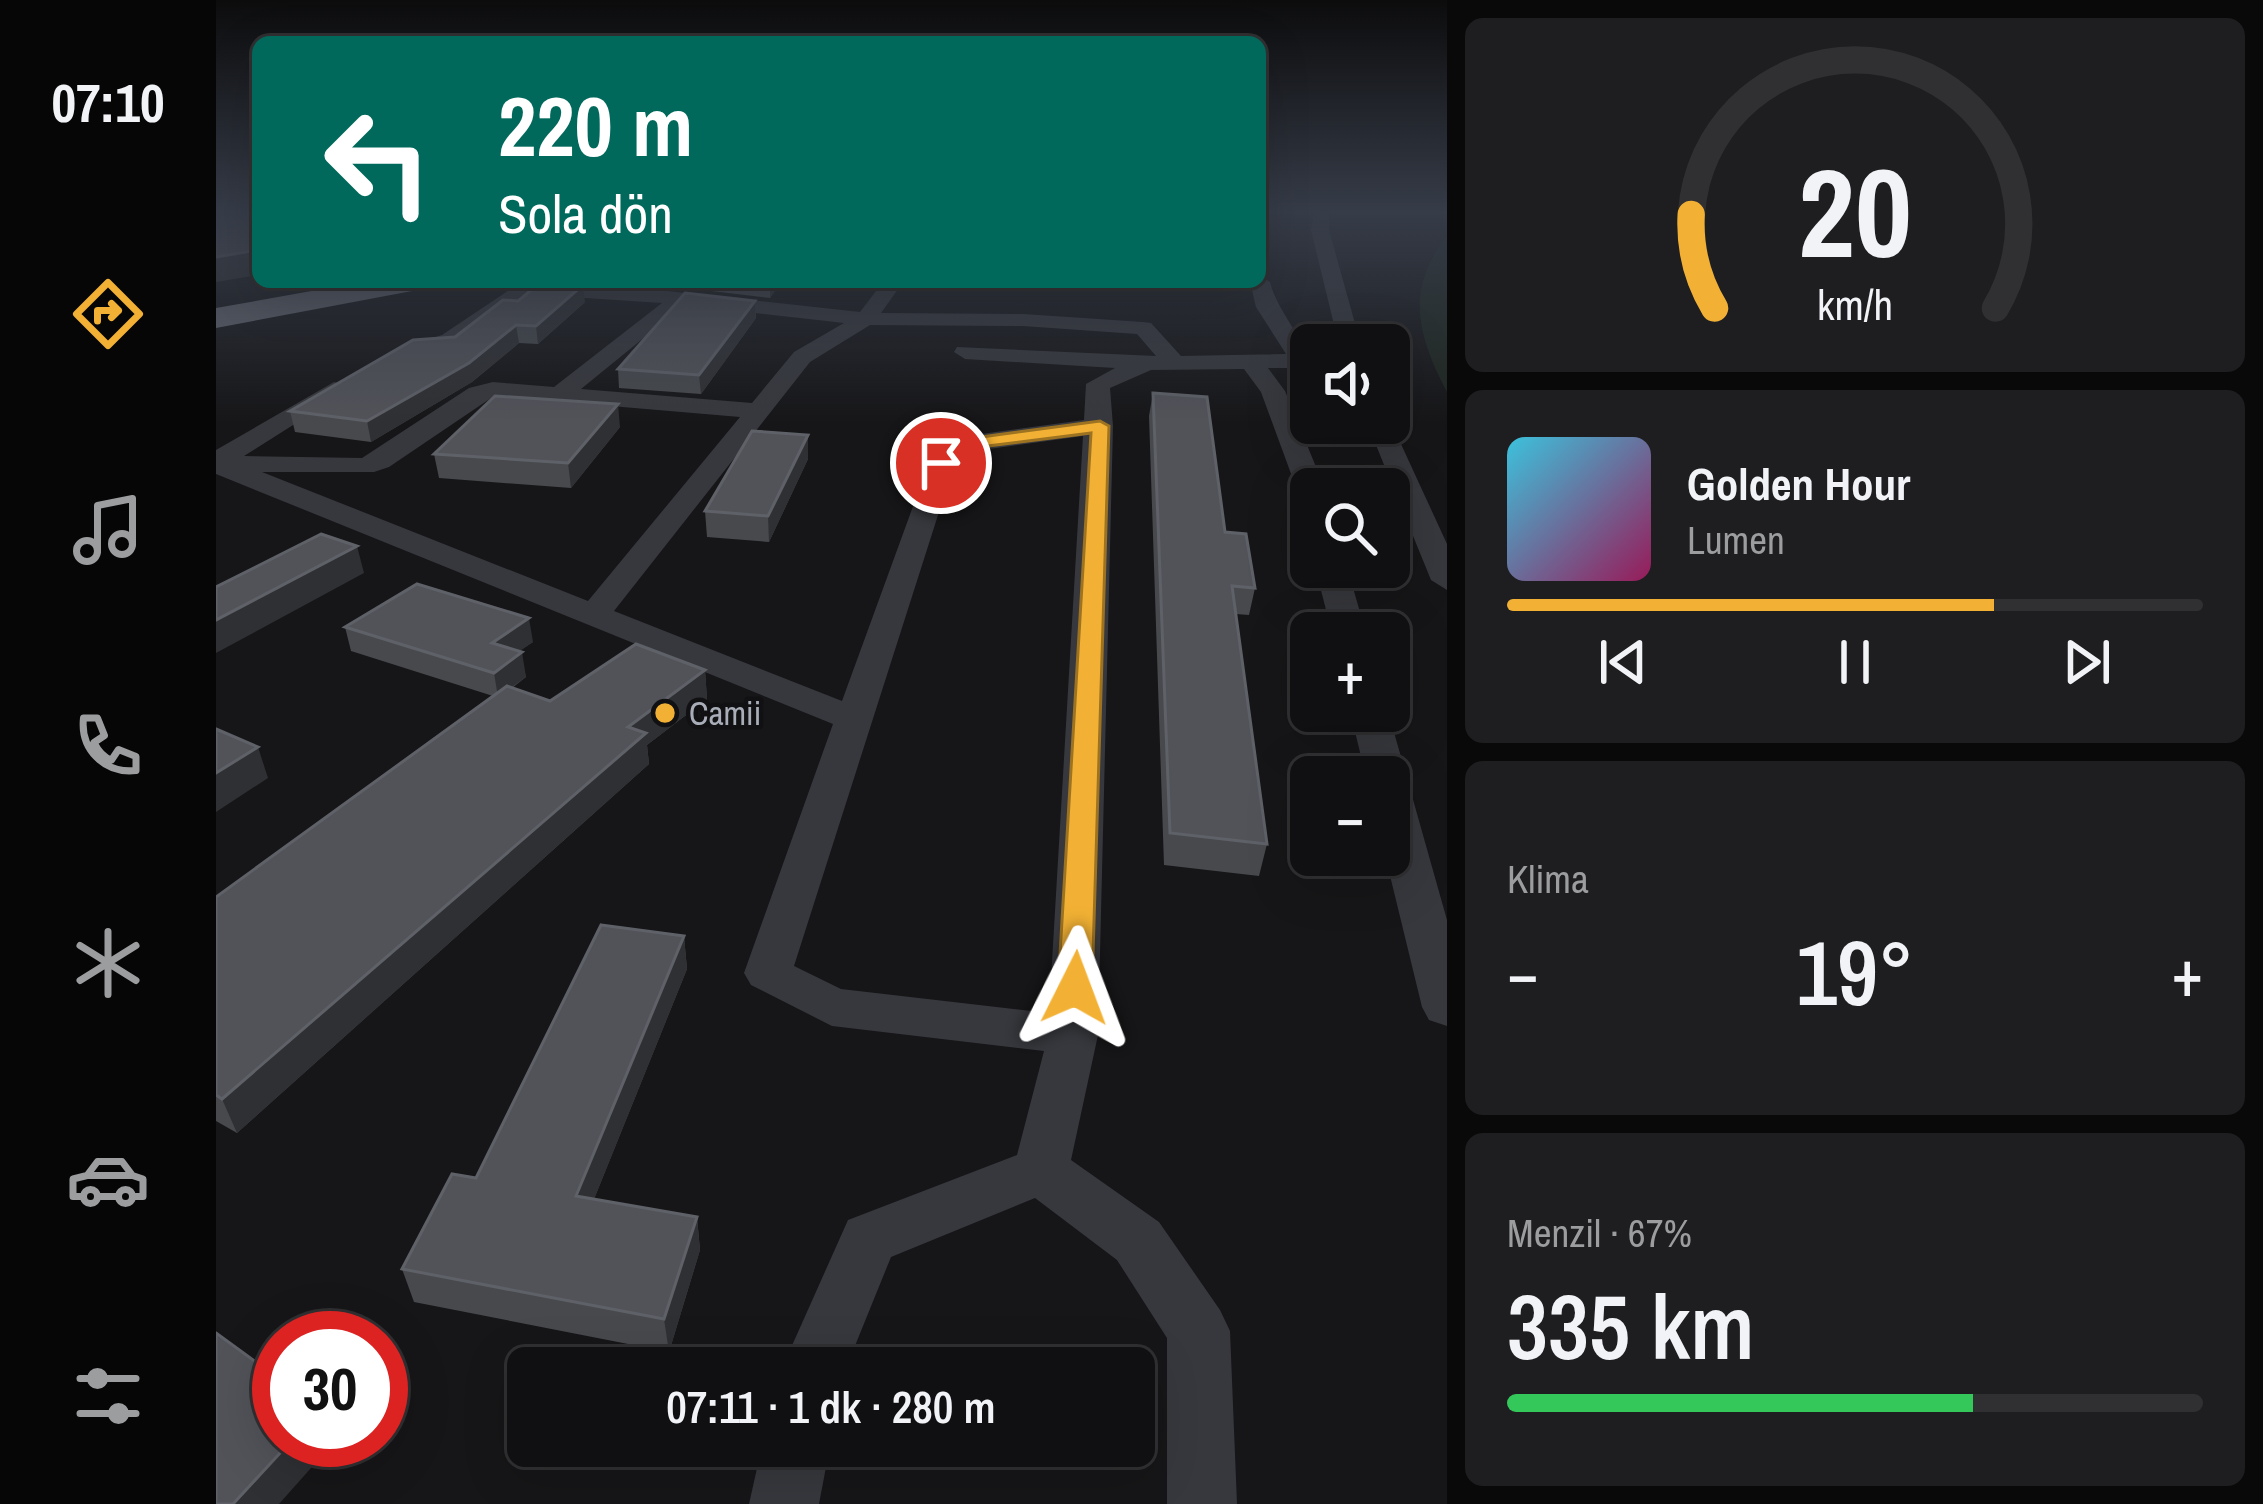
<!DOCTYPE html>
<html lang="tr">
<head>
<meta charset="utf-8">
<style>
  :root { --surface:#101012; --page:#1e1e20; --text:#f1f3f6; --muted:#9c9d9f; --line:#303032; --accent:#f2b134 }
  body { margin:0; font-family:"Archivo Narrow",sans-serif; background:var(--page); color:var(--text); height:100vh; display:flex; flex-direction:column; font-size:45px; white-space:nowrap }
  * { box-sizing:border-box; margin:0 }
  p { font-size:39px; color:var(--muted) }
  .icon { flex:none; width:66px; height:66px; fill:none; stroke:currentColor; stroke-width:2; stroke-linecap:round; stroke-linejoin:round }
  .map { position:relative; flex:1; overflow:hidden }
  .drawer { display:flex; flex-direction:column; gap:18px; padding:18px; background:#09090a; width:816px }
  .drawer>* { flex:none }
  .guide { position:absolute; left:36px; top:36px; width:1014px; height:252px; border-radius:18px; box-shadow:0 12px 48px #0002,0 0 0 3px var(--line); background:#00695c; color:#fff; overflow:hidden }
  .controls { position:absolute; left:1074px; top:324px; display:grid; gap:24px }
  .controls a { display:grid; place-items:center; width:120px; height:120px; border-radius:18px; background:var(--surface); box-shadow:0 12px 48px #0002,0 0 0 3px var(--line); font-size:60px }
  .speed { position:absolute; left:36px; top:1311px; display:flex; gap:24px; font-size:60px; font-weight:700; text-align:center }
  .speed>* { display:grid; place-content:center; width:156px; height:156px; border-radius:50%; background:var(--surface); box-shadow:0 12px 48px #0002,0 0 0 3px var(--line); line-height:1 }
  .speed .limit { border:18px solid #d22; background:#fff; color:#111 }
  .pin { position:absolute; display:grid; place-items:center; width:102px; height:102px; color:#fff; margin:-51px; border:6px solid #fff; border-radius:50%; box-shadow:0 3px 12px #0007 }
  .me { position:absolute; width:132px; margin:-66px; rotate:3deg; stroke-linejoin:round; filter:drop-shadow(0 0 9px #0008) }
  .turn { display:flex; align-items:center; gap:42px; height:252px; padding:0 48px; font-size:54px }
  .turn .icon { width:156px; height:156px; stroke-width:2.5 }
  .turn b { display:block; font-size:84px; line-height:102px }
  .big { font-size:90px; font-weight:600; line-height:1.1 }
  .drawer .tile { flex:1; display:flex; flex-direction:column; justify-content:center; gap:18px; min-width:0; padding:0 42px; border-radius:18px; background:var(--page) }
  .drawer .dial { align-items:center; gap:0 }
  .dial svg { height:312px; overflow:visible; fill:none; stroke:var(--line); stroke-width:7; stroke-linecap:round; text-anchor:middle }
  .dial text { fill:var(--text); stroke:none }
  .song { display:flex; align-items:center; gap:36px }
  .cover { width:144px; height:144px; border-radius:18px; background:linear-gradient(135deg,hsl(190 70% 55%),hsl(330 70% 35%)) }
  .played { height:12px; border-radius:6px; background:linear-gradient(90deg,var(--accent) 70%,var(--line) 70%) }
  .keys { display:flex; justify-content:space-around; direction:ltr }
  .heat { display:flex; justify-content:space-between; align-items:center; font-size:66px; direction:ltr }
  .charge { height:18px; border-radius:9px; background:linear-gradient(90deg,#34c759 67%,var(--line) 0) }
  .trip { position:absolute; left:291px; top:1347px; width:648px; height:120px; border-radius:18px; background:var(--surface); box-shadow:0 12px 48px #0002,0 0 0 3px var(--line); font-weight:600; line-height:120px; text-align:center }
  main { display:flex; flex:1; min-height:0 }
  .dock { display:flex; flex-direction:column; width:216px; justify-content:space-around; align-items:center; background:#060607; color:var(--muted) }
  .dock .icon { width:84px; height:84px }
  .dock .on { color:var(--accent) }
  .dock b { font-size:54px; color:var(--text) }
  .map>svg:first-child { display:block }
  .green { fill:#1e261f }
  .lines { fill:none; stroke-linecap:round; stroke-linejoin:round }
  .minor { fill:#37383d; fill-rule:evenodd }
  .highway { fill:#63666e; fill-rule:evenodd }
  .wall { fill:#47494d }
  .shaded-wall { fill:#2f3033 }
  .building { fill:#525359; stroke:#5f6168; stroke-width:3 }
  .route { fill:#f2b134; stroke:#9d7322; stroke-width:3 }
  .poi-dot { fill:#f2b134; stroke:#111113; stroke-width:4.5 }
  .labels { text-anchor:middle; stroke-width:9; stroke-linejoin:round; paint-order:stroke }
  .poi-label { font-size:33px; fill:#a8adb8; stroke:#111113; text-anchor:start }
</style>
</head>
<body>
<main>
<nav class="dock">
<b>07:10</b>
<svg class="icon on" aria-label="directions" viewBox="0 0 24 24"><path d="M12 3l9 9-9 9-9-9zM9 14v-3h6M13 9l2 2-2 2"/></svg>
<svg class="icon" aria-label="music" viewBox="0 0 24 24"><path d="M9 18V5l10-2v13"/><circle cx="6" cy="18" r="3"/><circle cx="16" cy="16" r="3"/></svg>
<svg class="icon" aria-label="phone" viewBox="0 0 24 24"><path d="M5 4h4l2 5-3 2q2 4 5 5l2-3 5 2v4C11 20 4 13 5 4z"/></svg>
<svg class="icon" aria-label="climate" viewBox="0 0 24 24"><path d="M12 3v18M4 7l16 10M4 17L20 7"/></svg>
<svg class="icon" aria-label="car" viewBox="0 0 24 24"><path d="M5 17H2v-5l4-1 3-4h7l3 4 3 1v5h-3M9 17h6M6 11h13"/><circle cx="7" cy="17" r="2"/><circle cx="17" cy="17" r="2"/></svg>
<svg class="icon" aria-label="filters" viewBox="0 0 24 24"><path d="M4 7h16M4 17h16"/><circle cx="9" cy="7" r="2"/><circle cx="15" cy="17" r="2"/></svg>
</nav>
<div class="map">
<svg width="1231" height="1504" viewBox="0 0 1231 1504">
  <rect width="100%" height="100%" fill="#161618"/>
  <path class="green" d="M1231,236V392C1201,336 1189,288 1231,236Z"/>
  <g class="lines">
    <g class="minor">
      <polygon points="1098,212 1114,212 1113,230 1145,345 1123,345 1095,230"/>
      <polygon points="1044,213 1052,218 1053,249 1044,254"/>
      <path d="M1044,276L1054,282C1061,312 1095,347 1095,368H1052L1069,391L1109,489H1095V498L1081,490L1045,392L1028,369L935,370L894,388L897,426L882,1035L855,1160L943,1222L1004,1310L1014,1331L1021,1504H951V1338L901,1260L819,1198L675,1257L630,1368H566L632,1220L801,1155L828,1051L616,1026L535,985L528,973L617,724L0,474V450L118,382L126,384V394L28,456L146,458L253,388L277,382L338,387L446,303L309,294L241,345L190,357L179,350L226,335L305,282L405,286L644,312L667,282H687L665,313L807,314L927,322L935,323L965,356L1070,354L1040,307L1034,282H1044ZM468,305L628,323L578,352L536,403L365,389ZM654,325L807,326L921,334L940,356L741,347L738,352L749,359L899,368L870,384L868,420L743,437L734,439L715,457L626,701L398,611L594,362ZM278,396L524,417L372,601L46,472H158L173,467ZM867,436L833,1013L625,989L578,966L738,465L751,452Z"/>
      <polygon points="1173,418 1231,544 1231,590 1215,580 1151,423 1173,423"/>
      <polygon points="1099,567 1131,567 1150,633 1116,633"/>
      <polygon points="1134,711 1172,711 1231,920 1231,1026 1213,1020 1206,1007 1169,855 1173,855 1173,777 1150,777"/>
      <polygon points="546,1446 614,1446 603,1504 533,1504"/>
    </g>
    <polygon class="highway" points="146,282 211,282 196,291 0,328 0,308"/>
  </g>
  <g class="wall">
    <polygon points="487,282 565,282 554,298 487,290"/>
    <polygon points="539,301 540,318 485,394 403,388 402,369"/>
    <polygon points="369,302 322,344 303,343 256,382 155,442 79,432 74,411 239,337"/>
    <polygon points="937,393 1039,588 1033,615 1020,614 1051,844 1043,876 948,865 933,416"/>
    <polygon points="404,427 355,488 223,478 218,454"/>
    <polygon points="592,435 592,459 553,542 491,537 489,511"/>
    <polygon points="129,627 317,642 303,651 310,677 296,688 334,701 489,670 491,699 431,745 433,764 21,1133 0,1121 0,897 277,696 135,651"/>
    <polygon points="468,936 471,969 378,1199 481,1217 484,1250 453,1352 198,1302 186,1269 260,1178"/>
  </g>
  <g class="shaded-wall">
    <polygon points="42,250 42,275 0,282 0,257"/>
    <polygon points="554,282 565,282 554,298"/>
    <polygon points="367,285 369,302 322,344 320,326"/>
    <polygon points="539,301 540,318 485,394 483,375"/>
    <polygon points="300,325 303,343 256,382 155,442 151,421"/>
    <polygon points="402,404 404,427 355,488 352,463"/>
    <polygon points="592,435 592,459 553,542 552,516"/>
    <polygon points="141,546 148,573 0,653 0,620"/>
    <polygon points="313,618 317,642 281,667 276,643"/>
    <polygon points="306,652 310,677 282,697 278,673"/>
    <polygon points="489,670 491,699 431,745 433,764 21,1133 6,1099 412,727"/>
    <polygon points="42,747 52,778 0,812 0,773"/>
    <polygon points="468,936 471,969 366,1229 360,1196"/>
    <polygon points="481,1217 484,1250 453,1352 448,1319"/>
    <polygon points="76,1440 119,1441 63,1504 17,1504"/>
  </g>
  <g class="building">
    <polygon points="0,212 42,212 42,250 0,257"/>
    <polygon points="325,282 367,285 320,326 300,325 253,363 151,421 74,411 197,340 239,337 287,300 302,301"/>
    <polygon points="469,293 539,301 483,375 402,369"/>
    <polygon points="937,393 991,397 1009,532 1030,534 1039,588 1016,586 1051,844 954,833"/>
    <polygon points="279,396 402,404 352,463 218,454"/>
    <polygon points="536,431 592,435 552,516 489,511"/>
    <polygon points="105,534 141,546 0,620 0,587"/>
    <polygon points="201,584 313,618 276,643 306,652 278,673 129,627"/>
    <polygon points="420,644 489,670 412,727 430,733 6,1099 0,1095 0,897 291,686 334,701"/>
    <polygon points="0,729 42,747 0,773"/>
    <polygon points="385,925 468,936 360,1196 481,1217 448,1319 186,1269 236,1174 260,1178"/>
    <polygon points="0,1333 63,1379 63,1440 76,1440 17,1504 0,1504"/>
  </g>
  <linearGradient id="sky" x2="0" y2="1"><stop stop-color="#0c0c0d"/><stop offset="0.5" stop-color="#363c48"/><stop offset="1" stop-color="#363c48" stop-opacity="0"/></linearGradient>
  <rect width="1231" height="423" fill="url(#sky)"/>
  <polygon class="route" points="884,421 893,426 876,988 871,997 859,1001 847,997 842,988 875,433 748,449 725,468 716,463 736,441"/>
  <circle class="poi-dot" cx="449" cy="713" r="12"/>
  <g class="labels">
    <g class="poi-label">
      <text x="473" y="725">Camii</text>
    </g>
  </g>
</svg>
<div class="controls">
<a><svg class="icon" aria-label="sound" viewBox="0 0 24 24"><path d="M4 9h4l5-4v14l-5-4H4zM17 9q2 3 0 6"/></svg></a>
<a><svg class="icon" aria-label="search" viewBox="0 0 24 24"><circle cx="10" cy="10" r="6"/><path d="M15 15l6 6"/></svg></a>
<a>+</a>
<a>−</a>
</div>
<div class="speed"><div class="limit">30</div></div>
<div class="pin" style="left:725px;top:463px;background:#d93025"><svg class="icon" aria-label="arrive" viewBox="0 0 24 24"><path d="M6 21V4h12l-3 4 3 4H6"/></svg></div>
<svg class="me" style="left:859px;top:988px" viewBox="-20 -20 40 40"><path d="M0-17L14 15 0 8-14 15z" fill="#f2b134" stroke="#fff" stroke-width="4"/></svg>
<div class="trip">07:11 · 1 dk · 280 m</div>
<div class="guide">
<div class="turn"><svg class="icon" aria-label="left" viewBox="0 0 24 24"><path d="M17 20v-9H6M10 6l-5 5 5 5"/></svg><div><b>220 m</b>Sola dön</div></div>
</div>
</div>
<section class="drawer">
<div class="tile dial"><svg viewBox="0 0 100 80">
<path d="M14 69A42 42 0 1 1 86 69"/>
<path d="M14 69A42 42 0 0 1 8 45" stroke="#f2b134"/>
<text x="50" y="56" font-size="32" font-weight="700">20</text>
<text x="50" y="72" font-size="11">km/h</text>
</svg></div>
<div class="tile">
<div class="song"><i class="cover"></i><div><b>Golden Hour</b><p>Lumen</p></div></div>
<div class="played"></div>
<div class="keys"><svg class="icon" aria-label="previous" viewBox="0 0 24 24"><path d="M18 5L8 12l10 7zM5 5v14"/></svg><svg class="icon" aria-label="pause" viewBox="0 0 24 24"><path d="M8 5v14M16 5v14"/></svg><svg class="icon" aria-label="next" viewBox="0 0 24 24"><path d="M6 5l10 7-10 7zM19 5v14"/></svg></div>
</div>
<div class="tile"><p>Klima</p>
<div class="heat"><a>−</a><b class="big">19°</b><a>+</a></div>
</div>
<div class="tile"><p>Menzil · 67%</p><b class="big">335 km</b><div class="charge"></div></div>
</section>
</main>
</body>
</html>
